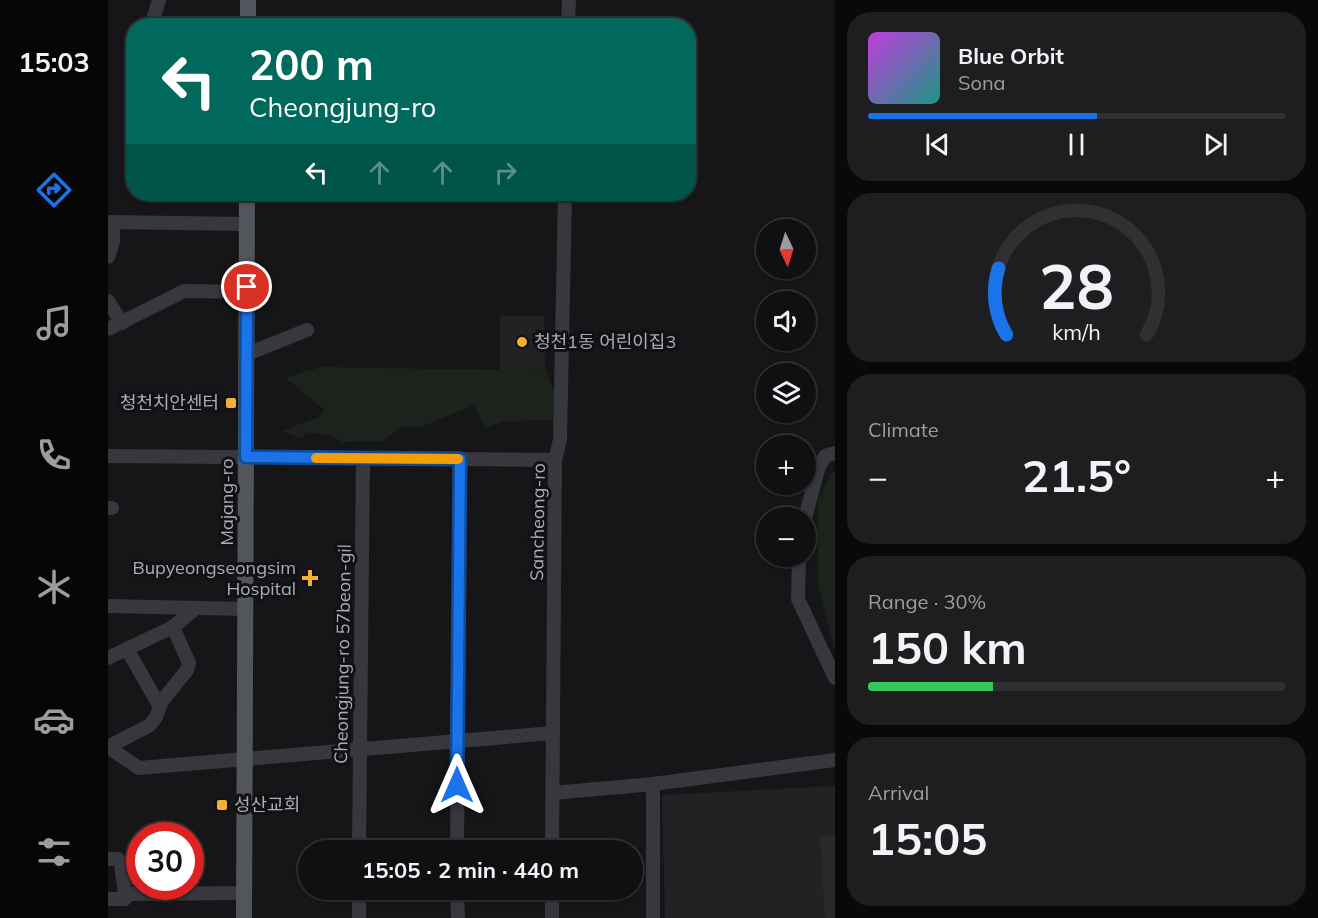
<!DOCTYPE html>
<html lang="en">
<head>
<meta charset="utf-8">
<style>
  :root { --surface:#101012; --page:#1e1e20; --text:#f1f3f6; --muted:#9c9d9f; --line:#303032; --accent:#1a73e8 }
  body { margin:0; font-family:Mulish,"Noto Sans KR",sans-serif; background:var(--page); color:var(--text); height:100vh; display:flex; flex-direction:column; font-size:22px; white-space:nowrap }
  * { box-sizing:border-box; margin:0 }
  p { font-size:20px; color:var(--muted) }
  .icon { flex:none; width:33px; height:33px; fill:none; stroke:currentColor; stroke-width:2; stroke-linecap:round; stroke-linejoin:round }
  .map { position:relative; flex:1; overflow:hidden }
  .side { display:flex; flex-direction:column; gap:12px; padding:12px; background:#09090a; width:483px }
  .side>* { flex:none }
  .guide { position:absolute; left:18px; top:18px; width:570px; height:183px; border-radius:24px; box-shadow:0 2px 4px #0004,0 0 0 2px var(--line); background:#00695c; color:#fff; overflow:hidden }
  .needle { width:39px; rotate:176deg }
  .buttons { position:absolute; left:648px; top:219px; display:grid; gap:12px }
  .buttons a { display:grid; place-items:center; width:60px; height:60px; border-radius:50%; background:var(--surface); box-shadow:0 2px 4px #0004,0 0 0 2px var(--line); font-size:30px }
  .speed { position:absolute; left:18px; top:822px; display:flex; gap:12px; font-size:30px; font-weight:700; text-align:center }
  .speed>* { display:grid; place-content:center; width:78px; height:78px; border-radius:50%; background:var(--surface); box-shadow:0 2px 4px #0004,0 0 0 2px var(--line); line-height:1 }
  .speed .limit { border:9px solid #d22; background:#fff; color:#111 }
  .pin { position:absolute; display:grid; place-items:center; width:51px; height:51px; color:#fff; margin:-26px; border:3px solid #fff; border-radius:50%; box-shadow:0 2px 6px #0007 }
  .me { position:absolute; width:66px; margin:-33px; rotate:0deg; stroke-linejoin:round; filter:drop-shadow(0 0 4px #0008) }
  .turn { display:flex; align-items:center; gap:21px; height:126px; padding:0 24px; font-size:27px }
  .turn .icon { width:78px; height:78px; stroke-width:2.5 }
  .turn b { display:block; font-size:42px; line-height:51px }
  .lanes { display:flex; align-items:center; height:57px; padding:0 24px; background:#0003; justify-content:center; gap:30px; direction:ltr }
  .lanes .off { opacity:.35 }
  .big { font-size:45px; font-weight:700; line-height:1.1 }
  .side .card { flex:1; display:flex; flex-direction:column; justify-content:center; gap:9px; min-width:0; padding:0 21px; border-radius:24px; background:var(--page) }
  .side .dial { align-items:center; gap:0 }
  .dial svg { height:156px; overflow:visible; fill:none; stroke:var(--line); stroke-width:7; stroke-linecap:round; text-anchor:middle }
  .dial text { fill:var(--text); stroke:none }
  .song { display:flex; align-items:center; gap:18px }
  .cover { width:72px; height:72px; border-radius:9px; background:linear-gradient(135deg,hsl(290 70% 55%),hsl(170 70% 35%)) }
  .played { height:6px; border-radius:3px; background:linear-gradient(90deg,var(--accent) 55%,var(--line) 55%) }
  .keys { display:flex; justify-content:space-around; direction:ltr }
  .heat { display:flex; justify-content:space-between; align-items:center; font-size:33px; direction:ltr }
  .charge { height:9px; border-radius:4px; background:linear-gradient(90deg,#34c759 30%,var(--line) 0) }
  .trip { position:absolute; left:190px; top:840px; width:345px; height:60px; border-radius:30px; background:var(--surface); box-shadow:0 2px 4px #0004,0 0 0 2px var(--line); font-weight:700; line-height:60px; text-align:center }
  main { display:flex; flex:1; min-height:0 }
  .menu { display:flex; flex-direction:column; width:108px; justify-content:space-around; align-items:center; background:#060607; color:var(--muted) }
  .menu .icon { width:42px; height:42px }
  .menu .active { color:var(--accent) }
  .menu b { font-size:27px; color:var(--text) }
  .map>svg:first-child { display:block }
  .built { fill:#222225 }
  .green { fill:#1c231d }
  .building { fill:#29292c }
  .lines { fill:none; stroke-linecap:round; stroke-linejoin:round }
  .minor { stroke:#37383d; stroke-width:14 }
  .major { stroke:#53555c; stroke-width:16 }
  .route-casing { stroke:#114b97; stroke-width:15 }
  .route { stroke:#1a73e8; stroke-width:10 }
  .slow { stroke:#f59e0b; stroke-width:10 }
  .poi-dot { fill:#f2b134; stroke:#111113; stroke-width:2 }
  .labels { text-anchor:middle; stroke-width:6; stroke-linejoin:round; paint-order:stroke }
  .poi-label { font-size:18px; fill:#a8adb8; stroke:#111113; text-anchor:start }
  .street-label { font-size:18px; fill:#a8adb8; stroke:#111113 }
</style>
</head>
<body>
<main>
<nav class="menu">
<b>15:03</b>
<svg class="icon active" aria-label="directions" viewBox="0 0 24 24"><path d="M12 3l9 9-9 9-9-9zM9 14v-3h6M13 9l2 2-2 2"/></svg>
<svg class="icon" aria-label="music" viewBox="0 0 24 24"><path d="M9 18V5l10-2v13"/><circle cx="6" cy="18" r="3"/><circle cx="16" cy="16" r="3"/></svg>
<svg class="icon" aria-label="phone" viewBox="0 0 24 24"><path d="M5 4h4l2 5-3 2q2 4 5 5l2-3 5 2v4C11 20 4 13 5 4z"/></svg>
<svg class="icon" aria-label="climate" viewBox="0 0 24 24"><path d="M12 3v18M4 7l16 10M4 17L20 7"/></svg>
<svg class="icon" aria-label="car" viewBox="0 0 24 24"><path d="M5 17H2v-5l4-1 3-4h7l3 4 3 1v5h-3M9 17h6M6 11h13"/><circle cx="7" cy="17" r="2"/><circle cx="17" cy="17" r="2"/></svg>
<svg class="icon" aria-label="filters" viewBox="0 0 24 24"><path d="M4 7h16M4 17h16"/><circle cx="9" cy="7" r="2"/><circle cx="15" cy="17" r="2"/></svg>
</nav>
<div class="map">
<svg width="727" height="918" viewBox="0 0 727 918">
  <rect width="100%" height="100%" fill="#161618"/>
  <g class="built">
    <polygon points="392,316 436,316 437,368 392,370"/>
    <polygon points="727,786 727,918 557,918 554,795"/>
  </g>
  <g class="green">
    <polygon points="213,367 392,370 437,368 450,401 448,420 398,421 377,428 366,405 313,427 293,427 275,441 234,442 222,435 200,433 192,438 174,431 211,417 216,410 178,378"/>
    <polygon points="724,472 727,472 727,652 710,586 710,500"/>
  </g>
  <polygon class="building" points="727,835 727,918 717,918 712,836"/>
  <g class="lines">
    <g class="minor">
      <polyline points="43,26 51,0"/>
      <polyline points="460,26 461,0"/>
      <polyline points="0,222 139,224"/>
      <polyline points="0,257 5,242 5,222"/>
      <polyline points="0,301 14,323"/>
      <polyline points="0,329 76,291 139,292"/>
      <polyline points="139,354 199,330"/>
      <polyline points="0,456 447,460"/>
      <polyline points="0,508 4,508"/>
      <polyline points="697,518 711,467 717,456 727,453"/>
      <polyline points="691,556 690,599 727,678"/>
      <polyline points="0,606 138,609"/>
      <polyline points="65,627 81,663 79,670 54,701 48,717 42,725 0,747 31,768 445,733"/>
      <polyline points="19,649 52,707"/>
      <polyline points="0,658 65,627 88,608"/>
      <polyline points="545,784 545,918"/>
      <polyline points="445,793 545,784 727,760"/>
      <polyline points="251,850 255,458"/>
      <polyline points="349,850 352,459"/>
      <polyline points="444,850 447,460 452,440 457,194"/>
      <polyline points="0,859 10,859 13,864 17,894"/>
      <polyline points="349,890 350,918"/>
      <polyline points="0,899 17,899 17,894 136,893"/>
      <polyline points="251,918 251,890"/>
      <polyline points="444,918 444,890"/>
    </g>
    <g class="major">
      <polyline points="140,26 140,0"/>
      <polyline points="136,918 139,194"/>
    </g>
  </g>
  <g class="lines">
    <g class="route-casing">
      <polyline id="route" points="139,287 138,457 352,459 349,785"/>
    </g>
    <use href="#route" class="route"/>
    <polyline class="slow" points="208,458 350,459"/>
  </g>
  <g class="poi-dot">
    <circle cx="414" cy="342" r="6"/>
    <rect x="117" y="397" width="12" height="12" rx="3"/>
    <path d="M199 569h6v6h6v6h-6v6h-6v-6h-6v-6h6z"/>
    <rect x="108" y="799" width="12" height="12" rx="3"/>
  </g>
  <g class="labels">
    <g class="poi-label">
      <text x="426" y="348">청천1동 어린이집3</text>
      <text x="111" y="409" text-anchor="end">청천치안센터</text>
      <text x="188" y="574" text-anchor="end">Bupyeongseongsim<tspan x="188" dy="21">Hospital</tspan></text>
      <text x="126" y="811">성산교회</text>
    </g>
    <g class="street-label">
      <text transform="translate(119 502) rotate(-90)" y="6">Majang-ro</text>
      <text transform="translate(430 522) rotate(-89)" y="6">Sancheong-ro</text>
      <text transform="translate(235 654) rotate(-89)" y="6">Cheongjung-ro 57beon-gil</text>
    </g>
  </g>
</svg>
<div class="buttons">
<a><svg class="needle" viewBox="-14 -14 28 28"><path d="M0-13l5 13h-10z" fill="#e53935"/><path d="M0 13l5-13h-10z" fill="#9c9d9f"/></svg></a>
<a><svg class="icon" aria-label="sound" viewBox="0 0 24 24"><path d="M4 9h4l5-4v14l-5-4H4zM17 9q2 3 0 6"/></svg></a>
<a><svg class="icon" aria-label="layers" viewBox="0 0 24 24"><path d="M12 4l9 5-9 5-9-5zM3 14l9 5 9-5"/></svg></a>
<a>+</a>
<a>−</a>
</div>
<div class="speed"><div class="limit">30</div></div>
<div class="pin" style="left:139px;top:287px;background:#d93025"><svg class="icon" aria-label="arrive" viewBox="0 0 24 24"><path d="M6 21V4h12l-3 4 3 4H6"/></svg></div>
<svg class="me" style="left:349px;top:785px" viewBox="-20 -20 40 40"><path d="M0-17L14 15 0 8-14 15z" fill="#1a73e8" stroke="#fff" stroke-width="4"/></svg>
<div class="trip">15:05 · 2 min · 440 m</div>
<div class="guide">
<div class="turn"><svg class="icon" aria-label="left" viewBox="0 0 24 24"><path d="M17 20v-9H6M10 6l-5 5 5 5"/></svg><div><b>200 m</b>Cheongjung-ro</div></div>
<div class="lanes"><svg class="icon" aria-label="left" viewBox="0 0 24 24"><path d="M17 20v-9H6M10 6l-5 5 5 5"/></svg><svg class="icon off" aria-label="ahead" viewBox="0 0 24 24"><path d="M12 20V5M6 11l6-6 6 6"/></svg><svg class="icon off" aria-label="ahead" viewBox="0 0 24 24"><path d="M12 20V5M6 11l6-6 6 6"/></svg><svg class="icon off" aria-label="right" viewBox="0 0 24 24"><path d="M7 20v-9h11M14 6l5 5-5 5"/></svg></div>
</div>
</div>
<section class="side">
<div class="card">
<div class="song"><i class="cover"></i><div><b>Blue Orbit</b><p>Sona</p></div></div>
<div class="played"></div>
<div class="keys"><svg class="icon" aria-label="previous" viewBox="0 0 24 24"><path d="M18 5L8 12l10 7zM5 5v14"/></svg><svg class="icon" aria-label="pause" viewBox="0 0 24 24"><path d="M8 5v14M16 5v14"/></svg><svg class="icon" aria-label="next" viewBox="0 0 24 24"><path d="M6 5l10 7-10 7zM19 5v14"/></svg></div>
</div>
<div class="card dial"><svg viewBox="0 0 100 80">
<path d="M14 69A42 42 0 1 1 86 69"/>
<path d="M14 69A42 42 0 0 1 10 35" stroke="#1a73e8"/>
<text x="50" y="56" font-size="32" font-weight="700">28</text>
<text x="50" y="72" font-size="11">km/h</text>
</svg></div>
<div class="card"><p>Climate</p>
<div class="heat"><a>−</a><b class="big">21.5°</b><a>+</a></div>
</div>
<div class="card"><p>Range · 30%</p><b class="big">150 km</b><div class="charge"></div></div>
<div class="card"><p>Arrival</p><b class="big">15:05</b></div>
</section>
</main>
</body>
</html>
